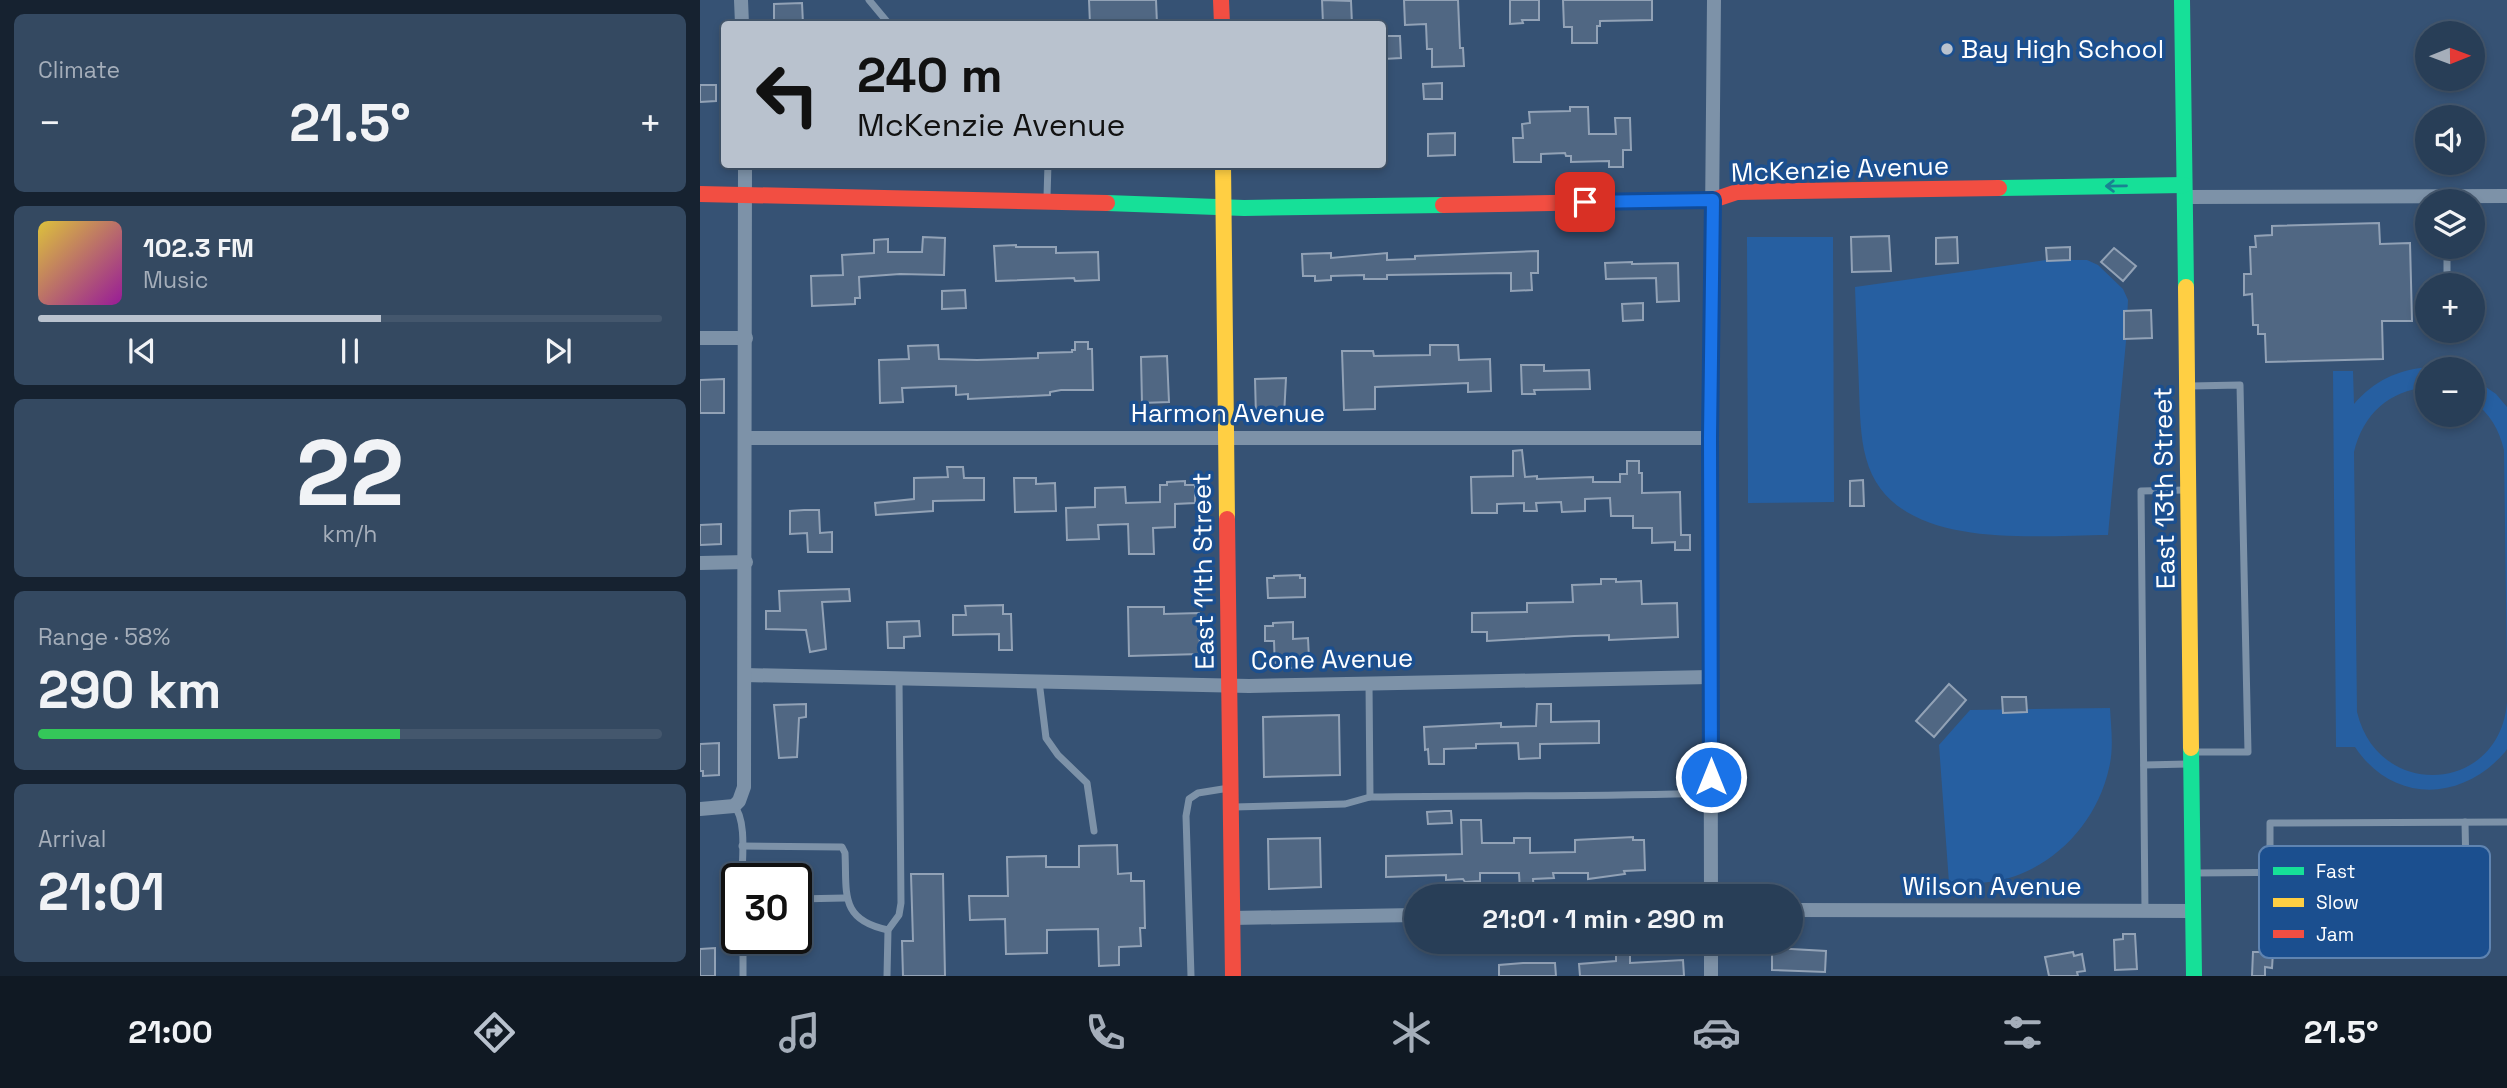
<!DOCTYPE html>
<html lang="en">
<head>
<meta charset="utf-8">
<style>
  :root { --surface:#283e57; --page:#344961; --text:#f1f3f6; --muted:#a5aeba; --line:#44576d; --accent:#b9c2ce }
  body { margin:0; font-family:"Space Grotesk",sans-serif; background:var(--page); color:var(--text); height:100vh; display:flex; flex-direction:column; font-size:26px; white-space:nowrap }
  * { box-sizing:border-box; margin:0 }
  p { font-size:23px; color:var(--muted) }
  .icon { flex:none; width:38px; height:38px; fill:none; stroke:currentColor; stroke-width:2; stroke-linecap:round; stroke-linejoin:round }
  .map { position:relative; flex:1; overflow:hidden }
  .details { display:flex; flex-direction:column; gap:14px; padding:14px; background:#162230; width:700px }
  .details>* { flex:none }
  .guide { position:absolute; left:21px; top:21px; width:665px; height:147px; border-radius:7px; box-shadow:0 4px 10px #0003,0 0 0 2px var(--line); background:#b9c2ce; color:#111; overflow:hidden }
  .needle { width:46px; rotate:89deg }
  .buttons { position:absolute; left:1715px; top:21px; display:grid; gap:14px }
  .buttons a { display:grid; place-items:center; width:70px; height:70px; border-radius:50%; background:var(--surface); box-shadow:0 4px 10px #0003,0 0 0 2px var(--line); font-size:35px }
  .speed { position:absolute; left:21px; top:863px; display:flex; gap:14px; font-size:35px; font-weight:700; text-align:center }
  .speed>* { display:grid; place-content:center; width:91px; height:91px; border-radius:50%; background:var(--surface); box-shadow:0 4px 10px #0003,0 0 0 2px var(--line); line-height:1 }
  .speed .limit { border:4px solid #111; border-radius:10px; background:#fff; color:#111 }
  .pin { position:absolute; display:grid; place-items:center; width:60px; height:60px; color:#fff; margin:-30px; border-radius:14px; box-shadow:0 4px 10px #0006 }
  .me { position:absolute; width:77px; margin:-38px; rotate:0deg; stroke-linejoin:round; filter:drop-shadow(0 0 5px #0008) }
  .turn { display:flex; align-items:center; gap:24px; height:147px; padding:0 21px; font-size:32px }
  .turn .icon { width:91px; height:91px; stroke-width:2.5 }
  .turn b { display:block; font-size:49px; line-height:60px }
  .big { font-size:52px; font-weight:600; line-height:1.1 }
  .details .tile { flex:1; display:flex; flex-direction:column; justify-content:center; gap:10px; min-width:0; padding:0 24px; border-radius:10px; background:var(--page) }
  .details .dial { align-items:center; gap:0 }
  .dial b { font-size:91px; line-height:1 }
  .song { display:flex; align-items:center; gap:21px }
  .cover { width:84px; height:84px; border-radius:10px; background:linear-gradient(135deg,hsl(50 70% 55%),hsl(300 70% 35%)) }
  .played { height:7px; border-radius:4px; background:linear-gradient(90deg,var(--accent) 55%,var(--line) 55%) }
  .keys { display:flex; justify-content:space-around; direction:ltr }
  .heat { display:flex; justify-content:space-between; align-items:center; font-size:38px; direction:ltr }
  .charge { height:10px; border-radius:5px; background:linear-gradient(90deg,#34c759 58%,var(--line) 0) }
  .trip { position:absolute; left:704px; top:884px; width:399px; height:70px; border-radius:35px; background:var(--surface); box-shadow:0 4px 10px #0003,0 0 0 2px var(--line); font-weight:600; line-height:70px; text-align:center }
  .dock { display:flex; height:112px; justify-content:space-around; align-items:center; background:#101923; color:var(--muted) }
  .dock .icon { width:49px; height:49px }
  .dock .on { color:var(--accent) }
  .dock b { font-size:32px; color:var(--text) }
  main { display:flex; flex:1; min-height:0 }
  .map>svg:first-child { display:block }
  .green { fill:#265fa1 }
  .building { fill:#506783; stroke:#92a2b6; stroke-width:2 }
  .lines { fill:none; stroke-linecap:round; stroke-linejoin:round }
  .lane { stroke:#7d92a8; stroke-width:7 }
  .street { stroke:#7d92a8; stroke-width:14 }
  .fast { stroke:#16e098; stroke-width:16 }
  .slow { stroke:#ffcf43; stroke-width:16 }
  .jam { stroke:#f24e42; stroke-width:16 }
  .oneway { stroke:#198292 }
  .route-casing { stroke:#114b97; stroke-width:18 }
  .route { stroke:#1a73e8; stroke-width:12 }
  .poi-dot { fill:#b9c2ce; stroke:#1b4f8f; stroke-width:2.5 }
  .labels { text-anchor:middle; stroke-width:7; stroke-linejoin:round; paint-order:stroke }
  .poi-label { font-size:26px; fill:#fff; stroke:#1b4f8f; text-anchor:start }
  .street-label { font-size:26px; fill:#fff; stroke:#1b4f8f }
  .key { fill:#1b4f8f; stroke:#5f84b1; stroke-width:2 }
  .key-label { font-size:19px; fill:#fff }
</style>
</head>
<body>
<main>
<section class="details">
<div class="tile"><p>Climate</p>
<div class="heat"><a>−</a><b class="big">21.5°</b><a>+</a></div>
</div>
<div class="tile">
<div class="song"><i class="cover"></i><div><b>102.3 FM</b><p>Music</p></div></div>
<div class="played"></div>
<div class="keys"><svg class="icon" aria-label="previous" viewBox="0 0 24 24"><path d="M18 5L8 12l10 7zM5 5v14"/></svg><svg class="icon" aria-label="pause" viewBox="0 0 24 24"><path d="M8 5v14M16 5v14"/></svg><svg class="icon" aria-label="next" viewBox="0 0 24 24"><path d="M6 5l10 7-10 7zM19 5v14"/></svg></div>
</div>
<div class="tile dial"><b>22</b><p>km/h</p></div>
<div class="tile"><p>Range · 58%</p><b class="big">290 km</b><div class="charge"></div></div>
<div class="tile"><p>Arrival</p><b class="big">21:01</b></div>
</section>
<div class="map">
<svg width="1807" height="976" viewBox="0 0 1807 976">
  <rect width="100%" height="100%" fill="#365274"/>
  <g class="green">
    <polygon points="1047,237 1133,237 1134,502 1048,503"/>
    <path d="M1346,260H1387L1398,265L1423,289L1428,300L1426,341L1408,535C1333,535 1191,553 1166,458C1160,436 1160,412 1159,389C1158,355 1156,321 1155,287Z"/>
    <path d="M1728,367L1749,369H1727V387C1689,391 1663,414 1654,452L1657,712C1678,801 1800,794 1807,702V749L1805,752C1762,802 1693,804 1655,747H1636L1633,371H1653L1654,404C1674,381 1697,370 1728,367Z"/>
    <path d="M1773,378L1796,394L1807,407V676L1804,450C1799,429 1790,414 1773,401Z"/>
    <path d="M1410,708C1411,727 1414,749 1409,768C1398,819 1359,863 1309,878C1290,884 1269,883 1249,883L1239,745L1270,710Z"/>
  </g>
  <g class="building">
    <polygon points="389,0 456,0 457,24 390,24"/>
    <polygon points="622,0 651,1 652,24 623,24"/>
    <polygon points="704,0 758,0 760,48 763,48 764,66 732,67 732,49 727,49 726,24 705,25"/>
    <polygon points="810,0 839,0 839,20 822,20 823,23 810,24"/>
    <polygon points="863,0 952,0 952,20 900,21 900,26 897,26 897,43 872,43 872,27 864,27"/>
    <polygon points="102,3 103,24 74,24 74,4"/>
    <polygon points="684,36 700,36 701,58 684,59"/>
    <polygon points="742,83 742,99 724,99 723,84"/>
    <polygon points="0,85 16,85 16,101 0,102"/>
    <polygon points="870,107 888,107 889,134 916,134 915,118 930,118 931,150 923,150 923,167 909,167 909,161 871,162 871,156 866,156 865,153 841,154 841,162 814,162 813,138 823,138 822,124 830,123 829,112 870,111"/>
    <polygon points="755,133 755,155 728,156 728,134"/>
    <polygon points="1679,223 1680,244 1710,243 1712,321 1682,321 1683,359 1566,362 1565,334 1558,334 1558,325 1553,325 1552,294 1544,295 1544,274 1551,274 1550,247 1556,247 1555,236 1572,235 1572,226"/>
    <polygon points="1189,236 1191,271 1152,272 1151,237"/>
    <polygon points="223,237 245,238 244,275 200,274 159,277 160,298 155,298 155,304 112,306 111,276 143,275 142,255 174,253 174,240 188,239 188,252 222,252"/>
    <polygon points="1257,237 1258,263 1236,264 1236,238"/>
    <polygon points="316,245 316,247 356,247 356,253 398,252 399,280 375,281 374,278 296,281 294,246"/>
    <polygon points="1370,247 1370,260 1347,261 1346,248"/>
    <polygon points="1414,248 1436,266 1423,281 1401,262"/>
    <polygon points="838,251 838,273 831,273 832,290 811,291 811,273 687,275 687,279 664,279 664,275 631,276 631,280 615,281 615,276 603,276 602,254 631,253 631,258 687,253 687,260 715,259 715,256"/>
    <polygon points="932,262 932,264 978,263 979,301 957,302 956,278 906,279 905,263"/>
    <polygon points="265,290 266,308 242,309 242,291"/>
    <polygon points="943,303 943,320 923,321 922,304"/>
    <polygon points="1451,310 1452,338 1424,339 1424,311"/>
    <polygon points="375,342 388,342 388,349 392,349 393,390 361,390 350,392 350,395 268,399 268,394 256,395 256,386 202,388 203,402 180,403 179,360 209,359 208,346 238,345 239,359 277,360 338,358 338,353 372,352 372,350 375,350"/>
    <polygon points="730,345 758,345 759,360 790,359 791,391 768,392 768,383 675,387 675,409 644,410 642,351 673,351 674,356 730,355"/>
    <polygon points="467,356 469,402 442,403 441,357"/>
    <polygon points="821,365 844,365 844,371 889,370 890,389 834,390 835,394 822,394"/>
    <polygon points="586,378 584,416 556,417 555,379"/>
    <polygon points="24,379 24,413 0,413 0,380"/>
    <polygon points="822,450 825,477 837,476 837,479 893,477 893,482 920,482 920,474 927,474 927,461 939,461 939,473 942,473 942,493 980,492 981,535 990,535 990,550 975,550 975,542 952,543 952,528 933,528 933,516 911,516 910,498 885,499 885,511 862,512 861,502 836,503 837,511 824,511 824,503 797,504 797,513 772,513 771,477 813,476 813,451"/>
    <polygon points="247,467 263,467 264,478 284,478 284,500 233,501 233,511 176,515 175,503 214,499 214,478 248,477"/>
    <polygon points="314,478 336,478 336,484 355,483 356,511 315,512"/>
    <polygon points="1163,480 1164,506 1150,506 1150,481"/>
    <polygon points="485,481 485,485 495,485 495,503 475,504 475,527 453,528 454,554 429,554 428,524 398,525 399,539 367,540 366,508 395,507 395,488 425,487 426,503 460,502 460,485 467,485 467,482"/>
    <polygon points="104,510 119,510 120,533 132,532 132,552 108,552 107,533 90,534 90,511"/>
    <polygon points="21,524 21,544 0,545 0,525"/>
    <polygon points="600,575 600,578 605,578 605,597 568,598 567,578 574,578 574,576"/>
    <polygon points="901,579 916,579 916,582 941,581 942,604 977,603 978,637 909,640 909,635 874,636 787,641 787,632 772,632 772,613 827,612 827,603 873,602 872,585 901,584"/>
    <polygon points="149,589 150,601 122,602 126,649 110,652 106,630 66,629 66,611 80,611 79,591"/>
    <polygon points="303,605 303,614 311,614 312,650 299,650 299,634 253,635 253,615 266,615 265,606"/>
    <polygon points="428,607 464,607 464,614 499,613 500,654 429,656"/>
    <polygon points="219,621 220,636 204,637 204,648 188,648 187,622"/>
    <polygon points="593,622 593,639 608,638 609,659 594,660 594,668 575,668 574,641 565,641 565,626 573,626 573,623"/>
    <polygon points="1249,684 1266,700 1234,737 1216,721"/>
    <polygon points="1302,697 1326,697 1327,712 1303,713"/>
    <polygon points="106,704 106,717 99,718 97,757 79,758 74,705"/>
    <polygon points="837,704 851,704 851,722 899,721 899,743 840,744 840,758 819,759 818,743 776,744 776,748 744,749 744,764 729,764 728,749 725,750 724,727 801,723 801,727 836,726"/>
    <polygon points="639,715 640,775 564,777 563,717"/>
    <polygon points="19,743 19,775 3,776 3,771 0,771 0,744"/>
    <polygon points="745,811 751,811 752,823 728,824 727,812"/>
    <polygon points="761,820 781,820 782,843 814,843 814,838 830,838 830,853 875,852 875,840 933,837 933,840 944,840 945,870 924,871 925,874 888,879 888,873 853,873 854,878 833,879 834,892 820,892 819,873 780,873 780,881 765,882 763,879 746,880 746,875 686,877 686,856 762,854"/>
    <polygon points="620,838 621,887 569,889 568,839"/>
    <polygon points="417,845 418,874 431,873 431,881 444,881 445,928 440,928 441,946 419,947 419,965 399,966 398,929 347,930 347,953 306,954 305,919 270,920 269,896 308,896 307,857 346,856 346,867 379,867 379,846"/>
    <polygon points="211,874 243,874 245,976 203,976 202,941 213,941"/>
    <polygon points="1423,934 1435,934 1437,969 1415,970 1414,940 1423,939"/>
    <polygon points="15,948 15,976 0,976 0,949"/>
    <polygon points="1072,948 1126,951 1125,972 1072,970"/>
    <polygon points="916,951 930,951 930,963 983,960 984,976 880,976 879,964 916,961"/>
    <polygon points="1373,952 1374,956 1382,954 1385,971 1377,972 1378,976 1349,976 1345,957"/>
    <polygon points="1553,952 1573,952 1572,968 1565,967 1565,976 1552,976"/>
    <polygon points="823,963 855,963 856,976 799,976 799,965"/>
  </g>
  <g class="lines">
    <g class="lane">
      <polyline points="169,0 189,24"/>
      <polyline points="347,197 348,164"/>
      <polyline points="1747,247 1747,285"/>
      <polyline points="1491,386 1540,385 1548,752 1493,752"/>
      <polyline points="339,681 346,738 358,755 387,783 394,831"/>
      <polyline points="1444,765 1488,764"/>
      <path d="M670,797C784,795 897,797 1011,793"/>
      <path d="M34,806C47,819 42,860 42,878"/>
      <polyline points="534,807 645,804 670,797 669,683"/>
      <path d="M42,846L142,847L145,853C147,893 139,920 188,930"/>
      <polyline points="1494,873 1766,871 1765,822"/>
      <polyline points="1570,873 1570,823 1807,822"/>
      <polyline points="96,899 145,898"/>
      <polyline points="1445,911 1441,491 1485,490"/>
      <polyline points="43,938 43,976"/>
      <polyline points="187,976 188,930 199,915 201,903 199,679"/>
      <polyline points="491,976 486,816 489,799 498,793 529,788"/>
    </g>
    <g class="street">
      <polyline points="41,0 42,24"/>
      <polyline points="1484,197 1807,196"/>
      <polyline points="0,338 46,338"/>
      <polyline points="46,438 1010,438"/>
      <polyline points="0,563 46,562"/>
      <polyline points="45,675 549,686 1010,677"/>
      <polyline points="0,809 34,806 39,801 44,787 45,164"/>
      <polyline points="1011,896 1010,438 1014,0"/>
      <polyline points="1090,910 1494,911"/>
      <polyline points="532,918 716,915"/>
      <polyline points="1011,976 1011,942"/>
    </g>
    <g class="fast">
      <polyline points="1482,0 1486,287"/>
      <polyline points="1299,188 1484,185"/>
      <polyline points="407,203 544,208 743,205"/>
      <polyline points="1491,748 1494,976"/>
    </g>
    <g class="slow">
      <polyline points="523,164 527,519"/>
      <polyline points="1486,287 1491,748"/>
    </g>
    <g class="jam">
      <polyline points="521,0 522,24"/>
      <polyline points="0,194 407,203"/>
      <polyline points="743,205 1013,200 1037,192 1299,188"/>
      <polyline points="527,519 533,976"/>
    </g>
  </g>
  <defs><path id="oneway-shaft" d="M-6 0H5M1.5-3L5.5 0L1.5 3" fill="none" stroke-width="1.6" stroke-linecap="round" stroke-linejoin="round" transform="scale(1.75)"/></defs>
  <use class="oneway" href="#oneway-shaft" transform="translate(1416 186) rotate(179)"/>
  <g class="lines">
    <g class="route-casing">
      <polyline id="route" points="885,202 1013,200 1010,438 1011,777"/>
    </g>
    <use href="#route" class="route"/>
  </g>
  <circle class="poi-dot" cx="1247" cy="49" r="7"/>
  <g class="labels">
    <g class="poi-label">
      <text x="1261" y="58">Bay High School</text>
    </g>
    <g class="street-label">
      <text transform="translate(1140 169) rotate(-2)" y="9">McKenzie Avenue</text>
      <text x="528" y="422">Harmon Avenue</text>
      <text transform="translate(1464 488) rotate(-91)" y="9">East 13th Street</text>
      <text transform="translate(503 571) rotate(-91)" y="9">East 11th Street</text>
      <text transform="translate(632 659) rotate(-1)" y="9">Cone Avenue</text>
      <text x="1292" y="895">Wilson Avenue</text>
    </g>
  </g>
  <rect x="1559" y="846" width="231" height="112" rx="10" class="key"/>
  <rect x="1573" y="867" width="31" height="8" fill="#16e098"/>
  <rect x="1573" y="898" width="31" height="9" fill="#ffcf43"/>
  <rect x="1573" y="930" width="31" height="8" fill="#f24e42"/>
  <g class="key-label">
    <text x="1616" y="878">Fast</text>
    <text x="1616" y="909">Slow</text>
    <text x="1616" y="941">Jam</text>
  </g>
</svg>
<div class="buttons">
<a><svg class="needle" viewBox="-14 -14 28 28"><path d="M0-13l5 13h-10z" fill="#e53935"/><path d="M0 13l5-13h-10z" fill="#a5aeba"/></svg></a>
<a><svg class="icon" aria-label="sound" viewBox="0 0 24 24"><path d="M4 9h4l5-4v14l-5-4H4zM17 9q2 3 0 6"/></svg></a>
<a><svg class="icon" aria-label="layers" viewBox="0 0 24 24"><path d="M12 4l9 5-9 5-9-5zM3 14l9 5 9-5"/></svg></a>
<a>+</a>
<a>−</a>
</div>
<div class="speed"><div class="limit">30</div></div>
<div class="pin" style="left:885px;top:202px;background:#d93025"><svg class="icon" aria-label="arrive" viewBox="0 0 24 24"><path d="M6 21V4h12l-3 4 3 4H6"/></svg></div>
<svg class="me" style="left:1011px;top:777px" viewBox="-20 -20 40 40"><circle r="17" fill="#1a73e8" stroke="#fff" stroke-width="3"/><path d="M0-11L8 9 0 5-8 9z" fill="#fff"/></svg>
<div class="trip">21:01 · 1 min · 290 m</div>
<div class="guide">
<div class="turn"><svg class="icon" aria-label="left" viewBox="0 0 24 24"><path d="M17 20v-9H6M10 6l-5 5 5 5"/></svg><div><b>240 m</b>McKenzie Avenue</div></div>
</div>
</div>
</main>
<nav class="dock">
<b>21:00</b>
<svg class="icon on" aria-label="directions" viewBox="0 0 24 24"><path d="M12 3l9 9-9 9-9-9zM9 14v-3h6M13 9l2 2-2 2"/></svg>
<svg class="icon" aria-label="music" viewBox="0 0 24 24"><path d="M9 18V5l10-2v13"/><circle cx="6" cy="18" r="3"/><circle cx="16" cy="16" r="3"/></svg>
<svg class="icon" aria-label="phone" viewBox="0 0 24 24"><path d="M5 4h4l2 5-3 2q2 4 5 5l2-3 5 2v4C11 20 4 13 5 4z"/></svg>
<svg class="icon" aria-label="climate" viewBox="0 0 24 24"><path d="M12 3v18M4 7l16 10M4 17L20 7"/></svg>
<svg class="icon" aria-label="car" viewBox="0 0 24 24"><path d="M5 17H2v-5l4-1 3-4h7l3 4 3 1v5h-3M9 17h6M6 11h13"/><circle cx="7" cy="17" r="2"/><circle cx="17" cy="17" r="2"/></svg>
<svg class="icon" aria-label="filters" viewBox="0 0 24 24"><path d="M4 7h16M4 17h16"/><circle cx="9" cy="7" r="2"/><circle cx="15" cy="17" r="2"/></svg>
<b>21.5°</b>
</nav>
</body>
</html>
